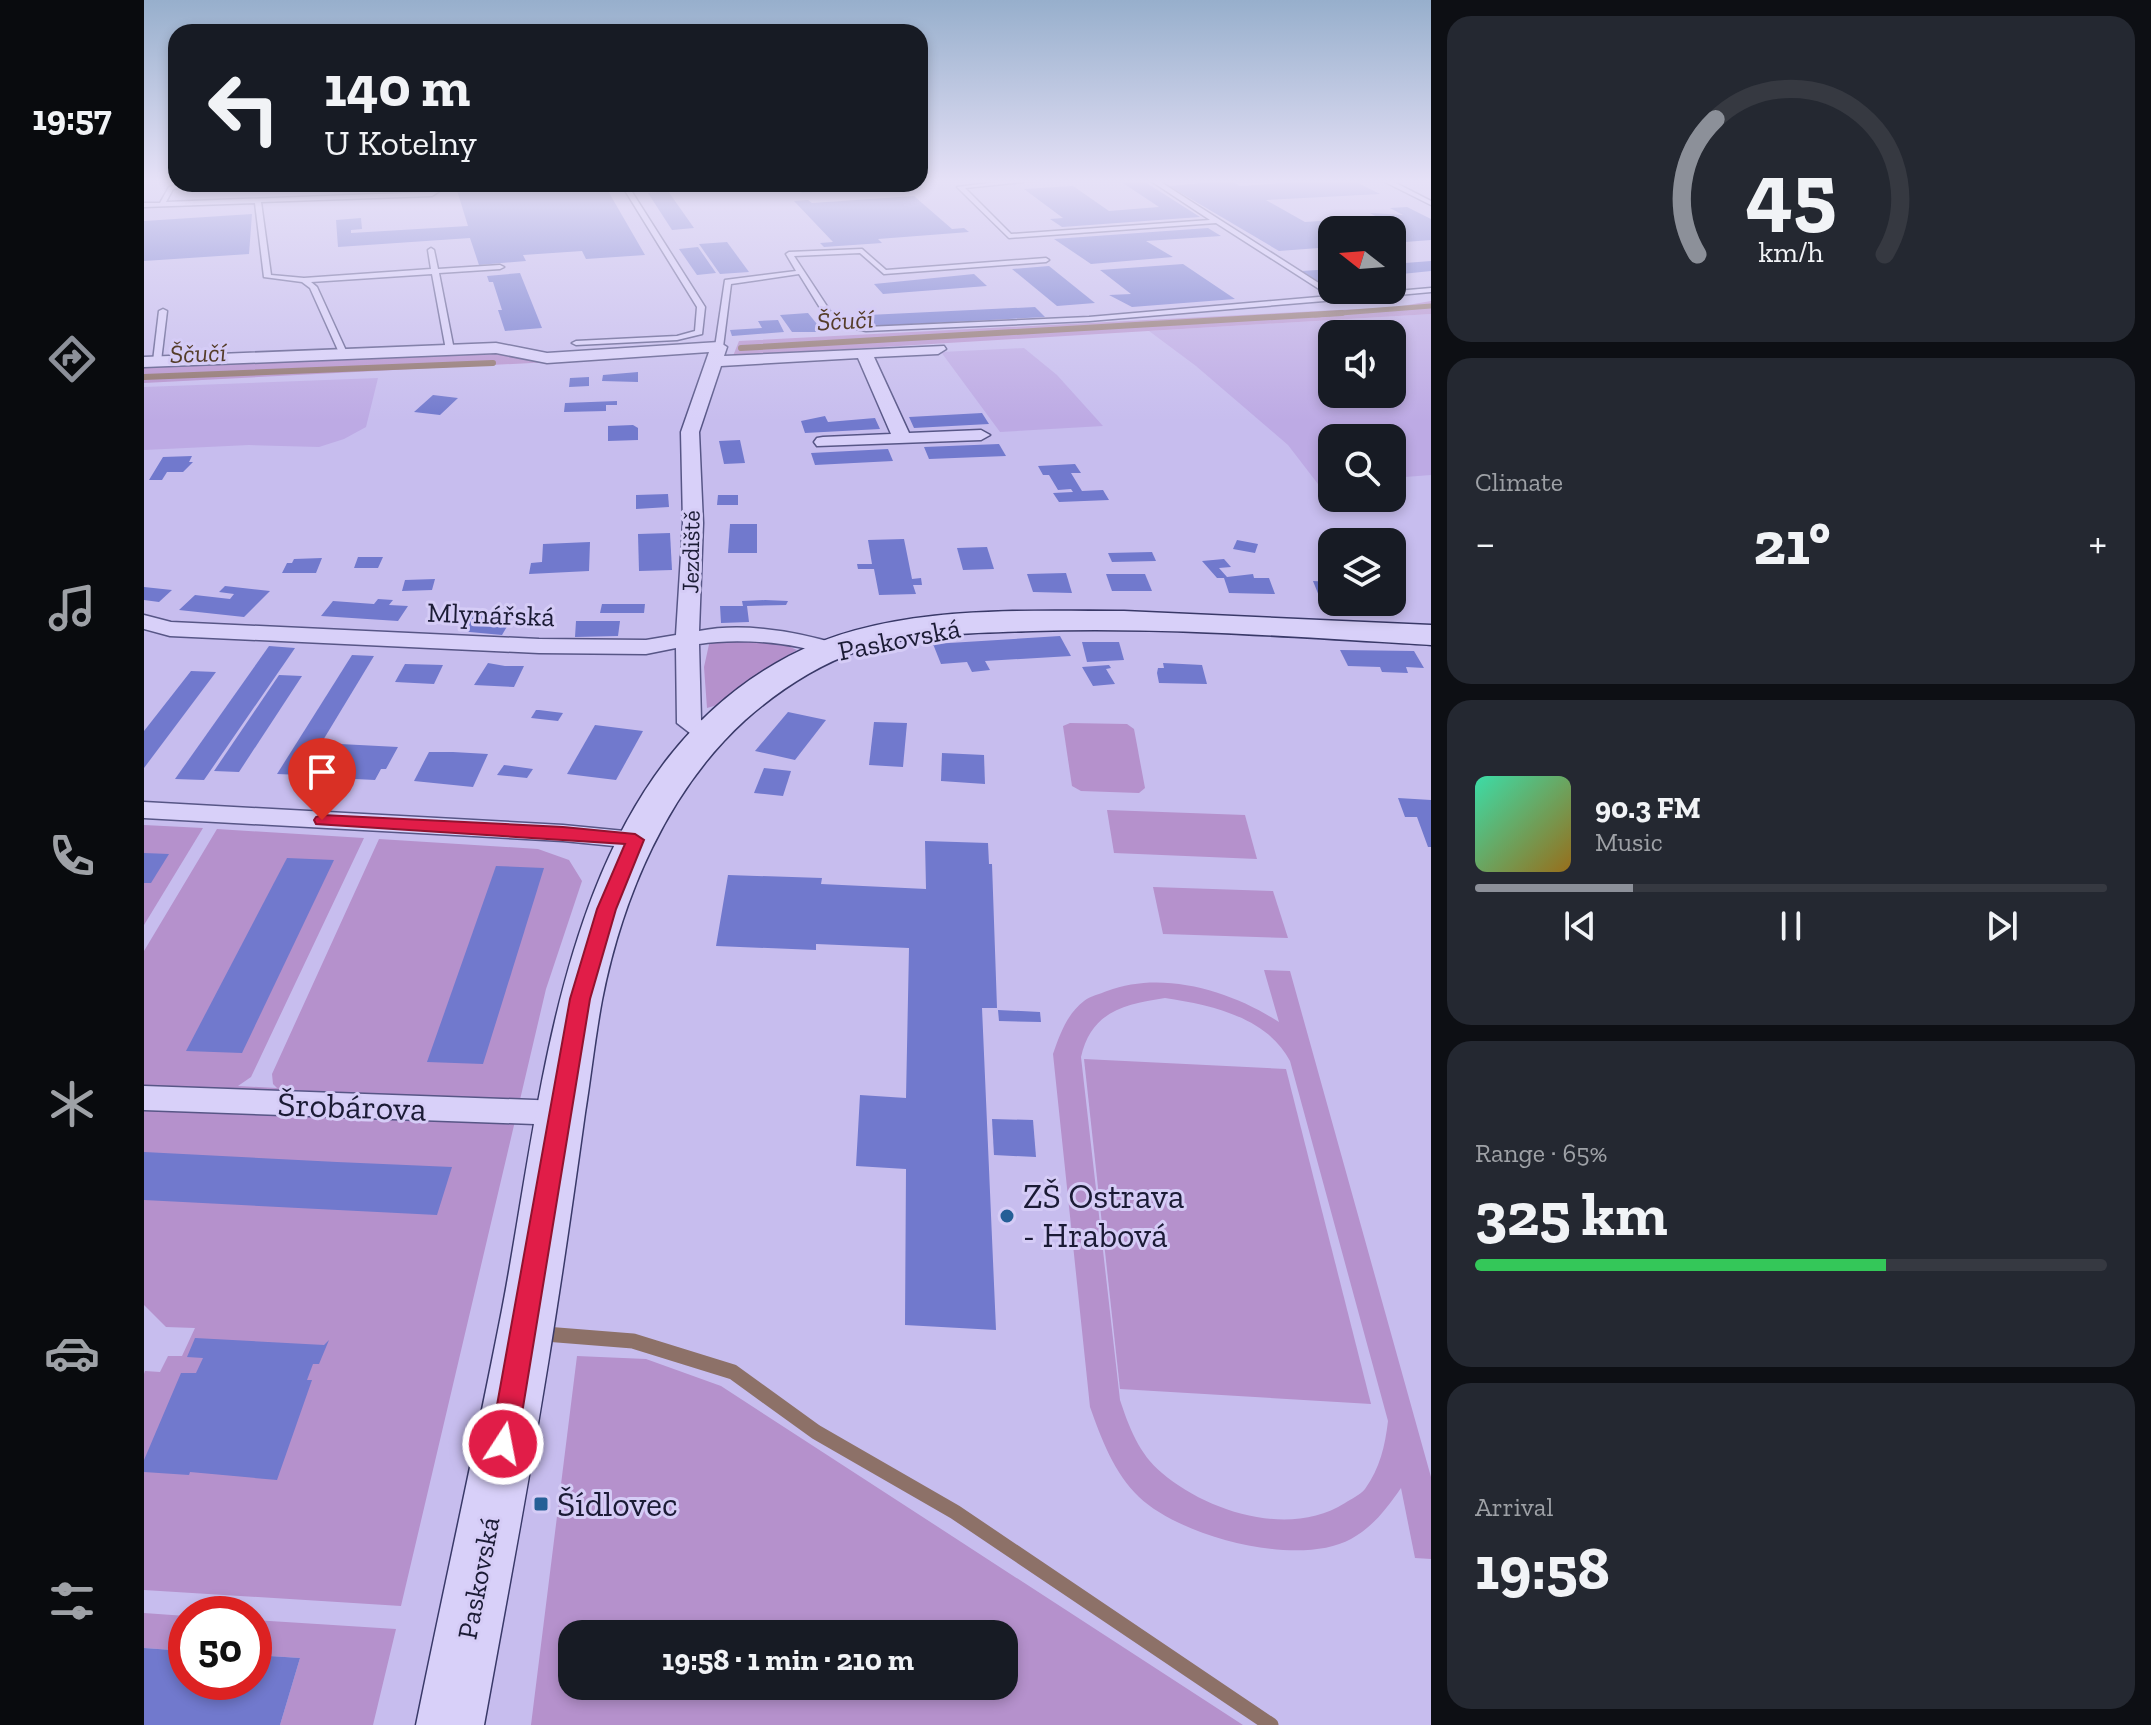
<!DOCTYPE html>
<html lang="en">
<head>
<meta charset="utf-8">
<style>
  :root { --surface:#171b24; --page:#242831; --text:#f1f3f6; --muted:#9ea1a6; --line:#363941; --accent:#8c9099 }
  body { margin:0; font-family:"Zilla Slab",serif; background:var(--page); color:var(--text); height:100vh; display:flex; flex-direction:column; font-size:30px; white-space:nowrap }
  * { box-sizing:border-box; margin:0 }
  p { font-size:26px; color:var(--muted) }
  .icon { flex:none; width:44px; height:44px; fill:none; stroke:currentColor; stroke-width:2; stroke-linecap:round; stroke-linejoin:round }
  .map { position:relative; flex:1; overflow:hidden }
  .sheet { display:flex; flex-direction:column; gap:16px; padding:16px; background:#0d0f14; width:720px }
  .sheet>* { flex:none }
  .hud { position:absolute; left:24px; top:24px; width:760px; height:168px; border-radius:24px; box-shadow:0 4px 12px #0003; background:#171b24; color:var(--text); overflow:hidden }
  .needle { width:52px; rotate:287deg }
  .buttons { position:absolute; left:1174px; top:216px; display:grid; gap:16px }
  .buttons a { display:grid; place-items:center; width:88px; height:88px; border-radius:16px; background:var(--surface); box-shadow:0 4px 12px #0003; font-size:40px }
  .speed { position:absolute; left:24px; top:1596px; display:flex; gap:16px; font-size:40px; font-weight:700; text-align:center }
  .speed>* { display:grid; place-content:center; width:104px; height:104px; border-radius:50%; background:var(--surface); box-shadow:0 4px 12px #0003; line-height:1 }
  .speed .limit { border:12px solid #d22; background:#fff; color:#111 }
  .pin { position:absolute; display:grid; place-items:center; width:68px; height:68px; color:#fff; margin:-82px -34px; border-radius:50% 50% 50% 0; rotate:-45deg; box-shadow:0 0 8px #0007 }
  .pin .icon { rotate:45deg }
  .me { position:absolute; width:88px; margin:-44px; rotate:11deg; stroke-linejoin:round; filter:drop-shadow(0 0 6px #0008) }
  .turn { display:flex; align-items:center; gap:28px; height:168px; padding:0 24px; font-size:36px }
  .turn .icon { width:104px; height:104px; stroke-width:2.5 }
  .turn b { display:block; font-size:56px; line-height:68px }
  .big { font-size:60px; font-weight:800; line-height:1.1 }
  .sheet .card { flex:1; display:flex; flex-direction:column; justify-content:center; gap:12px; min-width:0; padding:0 28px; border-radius:24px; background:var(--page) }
  .sheet .dial { align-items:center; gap:0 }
  .dial svg { height:208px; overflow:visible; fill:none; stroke:var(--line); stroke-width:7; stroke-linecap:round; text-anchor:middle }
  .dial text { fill:var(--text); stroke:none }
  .song { display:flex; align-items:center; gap:24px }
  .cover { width:96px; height:96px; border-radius:12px; background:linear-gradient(135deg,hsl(160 70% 55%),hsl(40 70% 35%)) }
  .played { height:8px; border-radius:4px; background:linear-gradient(90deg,var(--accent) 25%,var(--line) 25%) }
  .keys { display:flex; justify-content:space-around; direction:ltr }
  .heat { display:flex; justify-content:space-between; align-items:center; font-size:44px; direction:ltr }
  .charge { height:12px; border-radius:6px; background:linear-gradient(90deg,#34c759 65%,var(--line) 0) }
  .trip { position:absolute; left:414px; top:1620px; width:460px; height:80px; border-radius:24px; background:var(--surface); box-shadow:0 4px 12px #0003; font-weight:800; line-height:80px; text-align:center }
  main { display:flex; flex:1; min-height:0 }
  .menu { display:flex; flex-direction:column; width:144px; justify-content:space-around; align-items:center; background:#090b0e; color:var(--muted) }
  .menu .icon { width:56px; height:56px }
  .menu .current { color:var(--accent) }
  .menu b { font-size:36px; color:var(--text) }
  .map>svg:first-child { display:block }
  .farmland { fill:#bdaae4; fill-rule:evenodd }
  .green { fill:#b591cc; fill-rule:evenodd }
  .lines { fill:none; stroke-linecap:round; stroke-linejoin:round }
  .stream-far2 { stroke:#8d7168; stroke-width:5 }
  .stream-far1 { stroke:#8d7168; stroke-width:6 }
  .stream { stroke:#8d7168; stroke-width:15 }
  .building { fill:#7179cd }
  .service-casing { stroke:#575686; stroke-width:3 }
  .minor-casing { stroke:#575686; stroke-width:3 }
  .secondary-casing { stroke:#393968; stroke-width:3 }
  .service { fill:#d8d0f9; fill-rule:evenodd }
  .minor { fill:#d8d0f9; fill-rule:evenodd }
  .secondary { fill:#d8d0f9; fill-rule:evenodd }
  .route { fill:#e11d48; stroke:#92132f; stroke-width:2 }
  .poi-dot { fill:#255f96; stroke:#d5ccf6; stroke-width:3 }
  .labels { text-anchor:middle; stroke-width:6; stroke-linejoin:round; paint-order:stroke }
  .far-street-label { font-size:24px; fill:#1b1b35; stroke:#d5ccf6 }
  .far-water-label { font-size:26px; font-style:italic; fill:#553d2a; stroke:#d5ccf6 }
  .street-label { font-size:28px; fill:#1b1b35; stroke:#d5ccf6 }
  .near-street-label { font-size:34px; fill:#1b1b35; stroke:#d5ccf6 }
  .near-poi-label { font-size:34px; fill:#1b1b35; stroke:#d5ccf6; text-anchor:start }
</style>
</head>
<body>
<main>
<nav class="menu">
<b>19:57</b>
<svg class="icon current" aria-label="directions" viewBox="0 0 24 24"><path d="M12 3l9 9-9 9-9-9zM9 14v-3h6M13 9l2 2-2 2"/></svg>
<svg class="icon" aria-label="music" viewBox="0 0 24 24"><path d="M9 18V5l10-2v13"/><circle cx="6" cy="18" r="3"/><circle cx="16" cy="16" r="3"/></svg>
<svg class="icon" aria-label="phone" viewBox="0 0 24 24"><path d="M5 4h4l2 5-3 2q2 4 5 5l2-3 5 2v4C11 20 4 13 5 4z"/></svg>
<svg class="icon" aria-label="climate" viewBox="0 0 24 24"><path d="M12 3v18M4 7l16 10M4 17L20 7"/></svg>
<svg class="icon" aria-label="car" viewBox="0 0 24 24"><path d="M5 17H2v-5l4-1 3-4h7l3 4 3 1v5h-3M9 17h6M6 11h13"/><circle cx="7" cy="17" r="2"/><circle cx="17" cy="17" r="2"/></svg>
<svg class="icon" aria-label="filters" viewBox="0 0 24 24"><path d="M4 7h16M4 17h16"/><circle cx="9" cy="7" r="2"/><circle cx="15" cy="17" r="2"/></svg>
</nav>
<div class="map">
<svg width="1287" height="1725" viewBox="0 0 1287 1725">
  <rect width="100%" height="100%" fill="#c7bdee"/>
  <g class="farmland">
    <path d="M1287,314V475L1248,478V438H1188V483L1174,484L1144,445L1052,366L1005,331ZM1188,334H1248V394H1188Z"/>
    <polygon points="880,348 913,375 959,426 856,432 797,352"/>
    <polygon points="234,378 222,427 200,439 175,447 105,445 0,450 0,387"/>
  </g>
  <g class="green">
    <polygon points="1287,301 1287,314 589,356 595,341 1252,307"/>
    <polygon points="351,354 426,361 0,383 0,367"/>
    <polygon points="587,639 639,644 653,650 625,666 577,704 563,708 560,667 566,640"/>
    <polygon points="926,723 983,724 990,729 1001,788 995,793 937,791 928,786 919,726"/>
    <polygon points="963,810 1101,815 1113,859 970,853"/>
    <polygon points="0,825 59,828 0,925"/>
    <polygon points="73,829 220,838 107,1077 94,1086 133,1088 129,1084 128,1074 235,839 394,849 425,860 438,881 402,989 257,1606 0,1590 0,1374 1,1371 16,1372 24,1356 38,1356 51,1328 22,1327 0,1305 0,951"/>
    <polygon points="1009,887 1129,891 1144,938 1019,934"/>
    <path d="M1120,970L1146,971L1287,1477V1559L1271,1558L1257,1488C1243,1508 1230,1526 1207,1539C1154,1568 1037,1537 995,1497C970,1473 957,1438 946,1407L909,1054C916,1034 923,1014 940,1001C946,996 956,994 963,991C1019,970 1087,991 1135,1022ZM1021,998C1067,1005 1123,1017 1146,1061L1244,1421C1241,1446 1236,1468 1221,1489C1216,1495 1207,1499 1201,1503C1146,1538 1064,1512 1018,1473C995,1454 985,1427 976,1400L937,1057C947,1012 980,1004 1021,998Z"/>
    <polygon points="940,1059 1142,1069 1227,1404 976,1389"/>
    <path d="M433,1356L502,1359L577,1386L1099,1725H387ZM860,1634V1686H428V1634Z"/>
    <polygon points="0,1613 42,1616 42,1651 0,1648"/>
    <polygon points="110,1620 252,1629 229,1725 136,1725 156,1658 110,1655"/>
  </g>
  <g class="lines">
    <polyline class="stream-far2" points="1171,315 1287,306"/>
    <g class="stream-far1">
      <polyline points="597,348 1198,313"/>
      <polyline points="0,377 349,363"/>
    </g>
    <polyline class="stream" points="401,1334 489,1341 589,1372 672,1432 811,1512 1127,1725"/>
  </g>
  <g class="building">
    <polygon points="1206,179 1236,194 1122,200 1161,222 1233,217 1226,213 1259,215 1246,208 1263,207 1287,219 1287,240 1248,243 1248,230 1188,230 1188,247 1135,251 1025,186 1087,181 1096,186"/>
    <polygon points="1001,182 1056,217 918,227 906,219 919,218 880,189 929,186 965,211 1015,207 979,183"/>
    <polygon points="311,184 460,184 501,255 442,259 438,251 379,255 382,261 335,265 326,238 194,247 192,220 217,218 218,229 207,230 207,233 324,226"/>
    <polygon points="649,184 695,184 701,190 658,193"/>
    <polygon points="524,191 550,228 528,230 504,193"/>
    <polygon points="770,196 808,229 820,228 825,232 734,239 738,243 680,247 676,243 689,242 650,201 664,200 668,203"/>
    <polygon points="108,214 105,254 0,261 0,221"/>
    <polygon points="1064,228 1077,236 1002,241 1029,257 947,264 910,239"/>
    <polygon points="583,242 605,272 576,274 555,244"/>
    <polygon points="554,247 572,273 553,275 535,249"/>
    <polygon points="1287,261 1287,271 1248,275 1248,264"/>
    <polygon points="1039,264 1091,299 988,307 965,295 987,294 956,270"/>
    <polygon points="905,266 951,303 913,306 868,269"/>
    <polygon points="1188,269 1188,279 1174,281 1158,271"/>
    <polygon points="376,273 398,328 361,331 354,310 358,310 349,282 345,282 343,276"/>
    <polygon points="830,274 843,286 739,294 730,284"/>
    <polygon points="891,307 901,317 730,326 724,315"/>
    <polygon points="664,313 677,329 671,330 673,332 648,332 636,315"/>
    <polygon points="634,320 640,332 588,336 586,330 618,328 614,321"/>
    <polygon points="494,372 494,382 458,381 459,375"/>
    <polygon points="445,377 445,386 425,387 426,378"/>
    <polygon points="289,395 314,398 296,415 270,412"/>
    <polygon points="473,401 473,405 462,405 462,411 420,412 421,403"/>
    <polygon points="838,413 845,424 770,428 765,417"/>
    <polygon points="681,416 684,422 731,418 736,429 661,433 657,421"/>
    <polygon points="489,425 494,428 494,440 464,441 464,426"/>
    <polygon points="596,440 601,463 580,464 575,441"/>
    <polygon points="855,444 862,456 785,459 780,447"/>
    <polygon points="744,449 749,461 671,465 667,453"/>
    <polygon points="48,456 45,462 49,462 39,472 23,472 18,480 5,480 19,457"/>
    <polygon points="931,464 937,473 927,473 938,491 959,490 965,500 915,502 909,493 929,492 927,489 914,490 905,475 899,475 894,466"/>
    <polygon points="524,494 525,507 492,509 492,495"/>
    <polygon points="574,495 594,495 594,505 573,505"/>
    <polygon points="586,524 613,524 613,553 584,553"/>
    <polygon points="526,533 528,570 495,571 494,534"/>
    <polygon points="760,539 768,579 777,578 778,585 769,585 772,594 735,595 730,569 714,569 713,564 728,564 724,540"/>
    <polygon points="1093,540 1114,544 1111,553 1089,549"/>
    <polygon points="446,542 445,571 385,574 387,563 398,562 399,544"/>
    <polygon points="843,547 850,569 819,570 813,548"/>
    <polygon points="1008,552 1012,561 968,562 964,553"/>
    <polygon points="214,557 239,557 234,568 210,568"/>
    <polygon points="178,558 172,573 138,573 143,563 148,563 150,559"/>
    <polygon points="1080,559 1087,567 1075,568 1083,577 1109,574 1110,578 1125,578 1131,594 1085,593 1080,578 1073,578 1058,561"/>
    <polygon points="922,573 928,593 889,592 883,574"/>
    <polygon points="962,574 1001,574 1008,591 968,591"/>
    <polygon points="291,579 288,590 258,591 261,580"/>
    <polygon points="1169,581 1188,582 1188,596 1175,596"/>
    <polygon points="81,586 126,591 100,617 35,610 51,595 86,599 90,594 75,592"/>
    <polygon points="0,587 28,590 15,602 0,600"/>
    <polygon points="234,599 249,600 245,605 264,606 254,621 177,616 189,601 230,604"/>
    <polygon points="621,600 644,601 642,605 603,606 605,622 577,623 576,606 599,606 598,601"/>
    <polygon points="458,604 501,604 500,613 456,613"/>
    <polygon points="342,611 356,612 354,617 368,618 358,635 315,631 326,614 339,615"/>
    <polygon points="432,621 476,621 474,636 431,637"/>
    <polygon points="916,636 927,656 841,661 846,670 828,672 823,662 797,664 789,644"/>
    <polygon points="938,642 975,642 980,660 943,662"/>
    <polygon points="125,646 151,648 60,780 31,779"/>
    <polygon points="1196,650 1270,651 1280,668 1262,667 1264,673 1238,672 1236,667 1204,666"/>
    <polygon points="208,655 230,656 158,775 133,774"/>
    <polygon points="344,663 361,666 380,666 370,687 330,685"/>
    <polygon points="1019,663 1058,665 1063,684 1015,683 1013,673 1014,668 1020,668"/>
    <polygon points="261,664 299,665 290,684 251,682"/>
    <polygon points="965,665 967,668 962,669 971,684 949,686 938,667"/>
    <polygon points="47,671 72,672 0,768 0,731"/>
    <polygon points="135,675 158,676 95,772 70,771"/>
    <polygon points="392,710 395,710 419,713 414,721 387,718"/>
    <polygon points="644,712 682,720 651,760 611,751"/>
    <polygon points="730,722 763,723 759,767 725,765"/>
    <polygon points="451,725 499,731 472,780 423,774"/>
    <polygon points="196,744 254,747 242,769 237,769 231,780 172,777"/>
    <polygon points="285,752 309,752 344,754 329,787 270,781"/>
    <polygon points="798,753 840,755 841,784 797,781"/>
    <polygon points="360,765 389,769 383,778 353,775"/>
    <polygon points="620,768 647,771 639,796 610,793"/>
    <polygon points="1254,798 1287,800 1287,847 1284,847 1273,817 1261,817"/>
    <polygon points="781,841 844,843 845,864 848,864 853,1008 838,1008 852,1330 761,1325 762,1169 712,1166 716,1095 762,1098 765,948 672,944 672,950 572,946 584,875 678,878 677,884 782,889"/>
    <polygon points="0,853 25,854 7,883 0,883"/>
    <polygon points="143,858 190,860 98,1053 42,1051"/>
    <polygon points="352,866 400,868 339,1064 283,1062"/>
    <polygon points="854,1010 896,1012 897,1022 855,1021"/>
    <polygon points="848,1119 889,1120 892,1157 850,1155"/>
    <polygon points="0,1152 193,1162 308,1167 293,1215 0,1200"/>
    <polygon points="51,1338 180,1345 185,1340 175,1364 169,1364 163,1380 168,1380 133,1480 46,1472 45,1475 0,1472 0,1460 37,1373 52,1373 59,1358 43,1357"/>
    <polygon points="0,1648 42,1651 42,1682 110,1682 110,1655 156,1658 136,1725 0,1725"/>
  </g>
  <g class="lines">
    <g class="service-casing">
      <g id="service">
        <polygon points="879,179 906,179 821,188 867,234 1066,220 1004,179 1012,179 1195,296 1287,288 1287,292 1200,300 1197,302 1192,300 945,321 722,331 686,324 655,274 587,284 579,347 575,349 571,347 581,280 652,271 642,254 645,252 718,249 742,270 902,258 905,260 902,262 740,274 716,253 650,256 692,320 722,327 945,317 1186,296 1072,223 865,238 813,187"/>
        <polygon points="1235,179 1244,179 1287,201 1287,205"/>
        <polygon points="39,184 53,184 29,189 22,202 287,192 299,184 306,184 288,196 117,202 127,275 160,278 287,269 284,250 287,248 290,250 294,269 356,265 360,267 356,269 295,273 310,350 306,352 302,350 288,274 167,282 173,287 204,355 197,357 166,288 158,282 120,277 111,203 0,207 0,203 16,203 25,187"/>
        <polygon points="477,184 483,184 561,307 558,334 533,340 432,345 428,343 432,341 533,336 551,331 553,307"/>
        <polygon points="19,309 23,311 17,361 13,363 9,361 15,311"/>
      </g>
    </g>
    <g class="minor-casing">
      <g id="minor">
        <path d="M575,342L583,347L580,356L800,346L802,349L794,354L730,357L765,433L837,430L846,435L837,440L673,446L670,442L673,438L679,437L747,434L714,358L577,366L555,432L559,523L555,631C601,622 653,632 697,645L701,650L697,655C682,659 669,650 655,647C624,641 585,639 555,644L557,720L577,735L573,740H555L533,723L532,648L502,654L395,653L26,636L0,629V615L27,622L395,639L502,640L532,635L539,523L537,432L565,352L403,363L352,353L0,367V357L352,343L403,353Z"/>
        <polygon points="0,802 419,825 491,832 501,834 505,840 501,846 491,848 419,841 0,818"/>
        <polygon points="0,1086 417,1101 429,1104 434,1113 429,1122 417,1125 0,1110"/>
      </g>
    </g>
    <g class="secondary-casing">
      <path id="secondary" d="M980,611L1287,625V645C1154,637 1022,627 889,631C831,633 769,633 714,651C671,666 634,691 601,720C523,791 478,898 458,1000C451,1037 447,1076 441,1113C432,1178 423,1242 413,1306C392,1446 365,1586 340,1725H272C300,1587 331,1449 358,1310C401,1086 416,777 645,656C744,604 871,611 980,611Z"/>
    </g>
    <use href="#service" class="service"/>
    <use href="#minor" class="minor"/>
    <use href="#secondary" class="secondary"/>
  </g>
  <linearGradient id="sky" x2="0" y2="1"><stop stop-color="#97afcc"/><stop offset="0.43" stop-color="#e6e1f7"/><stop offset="1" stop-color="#e6e1f7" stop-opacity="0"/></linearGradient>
  <rect width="1287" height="421" fill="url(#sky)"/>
  <polygon class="route" points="178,815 419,827 491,834 500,840 472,909 446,999 373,1444 369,1453 359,1456 350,1453 346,1444 426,999 453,909 481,844 172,824 170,820 172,817"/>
  <g class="poi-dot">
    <circle cx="863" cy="1216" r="8"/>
    <rect x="389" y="1496" width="16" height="16" rx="4"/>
  </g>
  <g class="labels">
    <g class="far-street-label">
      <text transform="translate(547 552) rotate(-89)" y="8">Jezdiště</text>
    </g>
    <g class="far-water-label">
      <text transform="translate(701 320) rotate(-3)" y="9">Ščučí</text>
      <text transform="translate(54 353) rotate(-2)" y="9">Ščučí</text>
    </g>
    <g class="street-label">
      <text transform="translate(347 614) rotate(2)" y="10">Mlynářská</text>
      <text transform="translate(755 639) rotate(-11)" y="10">Paskovská</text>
      <text transform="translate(334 1578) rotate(-79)" y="10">Paskovská</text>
    </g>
    <g class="near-street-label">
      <text transform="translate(208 1106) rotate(2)" y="12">Šrobárova</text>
    </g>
    <g class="near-poi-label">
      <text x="879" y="1208">ZŠ Ostrava<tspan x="879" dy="39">- Hrabová</tspan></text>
      <text x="413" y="1516">Šídlovec</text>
    </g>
  </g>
</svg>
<div class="buttons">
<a><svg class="needle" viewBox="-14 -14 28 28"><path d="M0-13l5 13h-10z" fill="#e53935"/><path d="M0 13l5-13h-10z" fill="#9ea1a6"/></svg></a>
<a><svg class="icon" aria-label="sound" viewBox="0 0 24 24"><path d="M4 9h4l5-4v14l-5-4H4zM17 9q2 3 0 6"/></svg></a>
<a><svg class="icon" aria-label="search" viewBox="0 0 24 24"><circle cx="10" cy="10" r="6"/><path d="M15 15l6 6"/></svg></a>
<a><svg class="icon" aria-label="layers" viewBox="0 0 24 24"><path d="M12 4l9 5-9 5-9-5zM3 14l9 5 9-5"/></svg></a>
</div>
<div class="speed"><div class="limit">50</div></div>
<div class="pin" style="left:178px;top:820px;background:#d93025"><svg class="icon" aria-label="arrive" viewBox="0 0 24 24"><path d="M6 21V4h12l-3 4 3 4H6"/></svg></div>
<svg class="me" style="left:359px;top:1444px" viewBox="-20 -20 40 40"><circle r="17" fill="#e11d48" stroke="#fff" stroke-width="3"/><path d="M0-11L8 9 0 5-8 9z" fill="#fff"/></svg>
<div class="trip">19:58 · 1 min · 210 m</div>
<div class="hud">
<div class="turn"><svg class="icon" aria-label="left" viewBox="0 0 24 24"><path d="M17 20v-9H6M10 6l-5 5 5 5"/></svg><div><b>140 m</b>U Kotelny</div></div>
</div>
</div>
<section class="sheet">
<div class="card dial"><svg viewBox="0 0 100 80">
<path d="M14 69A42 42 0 1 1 86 69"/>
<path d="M14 69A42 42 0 0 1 21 17" stroke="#8c9099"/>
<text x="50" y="56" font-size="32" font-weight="700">45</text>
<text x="50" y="72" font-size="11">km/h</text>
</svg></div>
<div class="card"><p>Climate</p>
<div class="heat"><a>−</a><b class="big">21°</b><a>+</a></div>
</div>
<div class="card">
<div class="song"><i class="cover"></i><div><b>90.3 FM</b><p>Music</p></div></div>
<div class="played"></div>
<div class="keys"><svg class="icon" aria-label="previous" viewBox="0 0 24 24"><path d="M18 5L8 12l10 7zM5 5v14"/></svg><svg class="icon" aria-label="pause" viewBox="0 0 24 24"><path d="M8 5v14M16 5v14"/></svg><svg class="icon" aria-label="next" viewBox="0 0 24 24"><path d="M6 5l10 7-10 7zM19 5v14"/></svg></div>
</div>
<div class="card"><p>Range · 65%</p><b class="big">325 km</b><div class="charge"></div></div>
<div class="card"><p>Arrival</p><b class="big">19:58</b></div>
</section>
</main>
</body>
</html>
